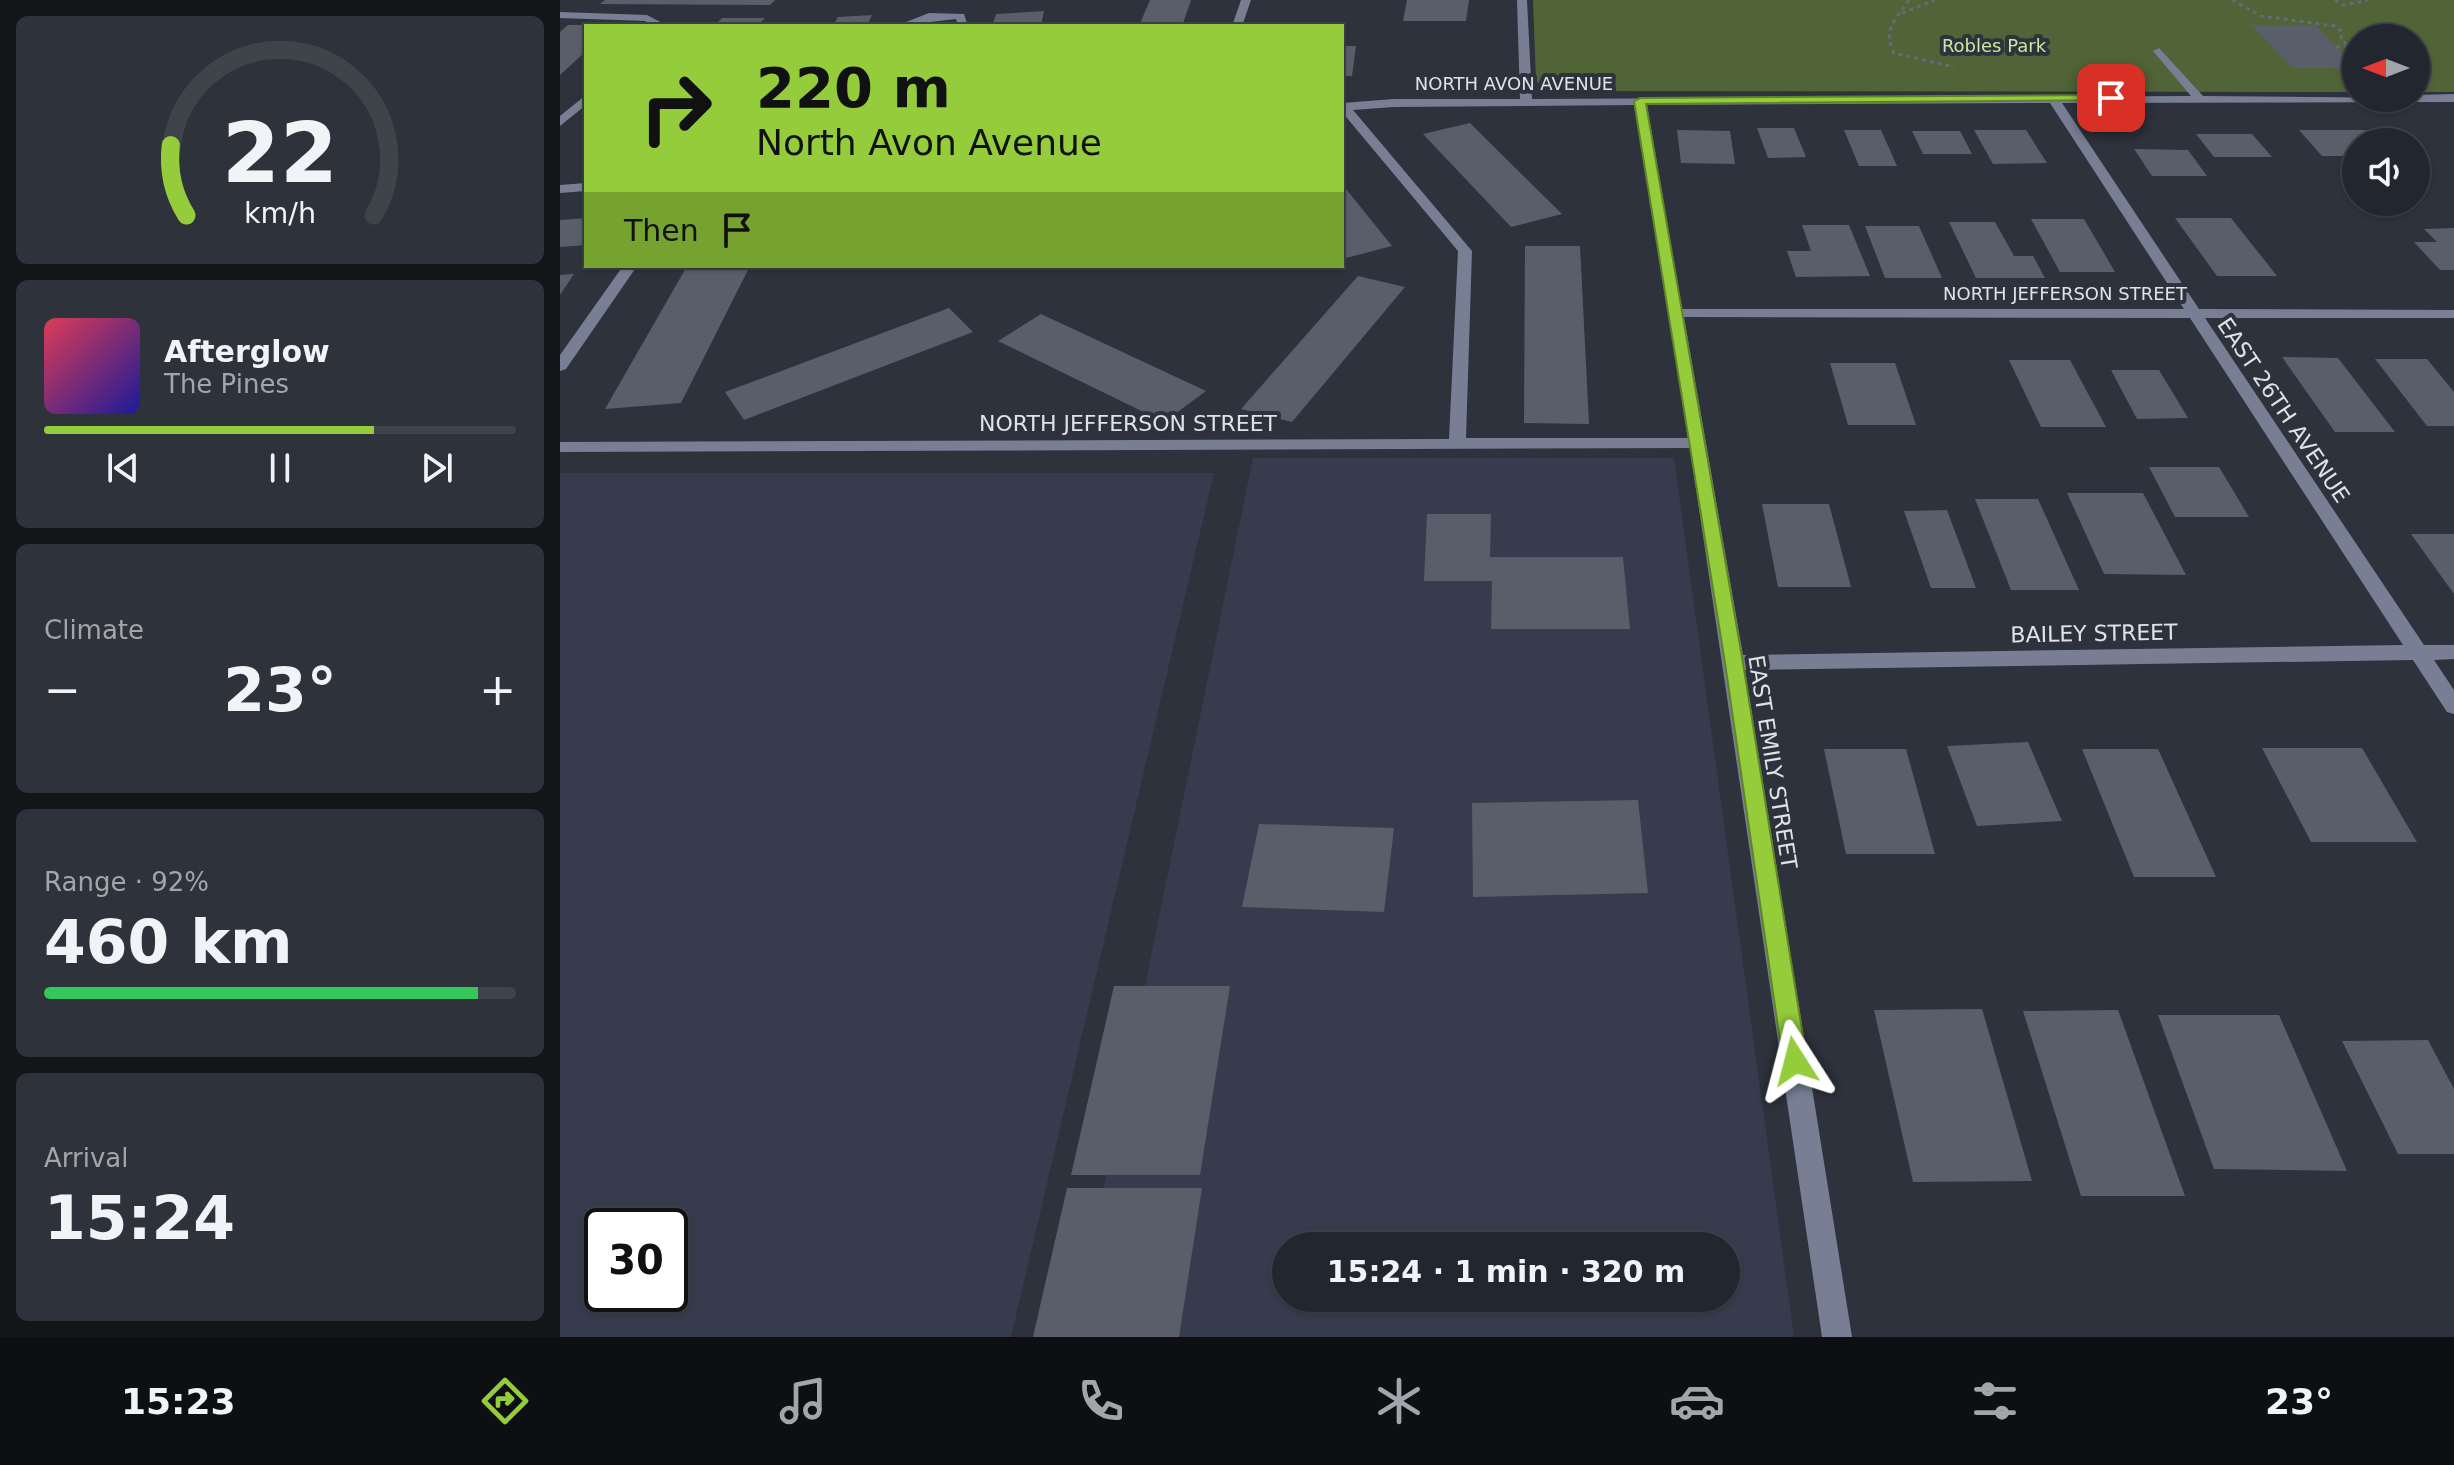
<!DOCTYPE html>
<html lang="en">
<head>
<meta charset="utf-8">
<style>
  :root { --surface:#22262e; --page:#2e323a; --text:#f1f3f6; --muted:#a2a5aa; --line:#3f434a; --accent:#94cc3c }
  body { margin:0; font-family:"DejaVu Sans",sans-serif; background:var(--page); color:var(--text); height:100vh; display:flex; flex-direction:column; font-size:30px; white-space:nowrap }
  * { box-sizing:border-box; margin:0 }
  p { font-size:26px; color:var(--muted) }
  .icon { flex:none; width:44px; height:44px; fill:none; stroke:currentColor; stroke-width:2; stroke-linecap:round; stroke-linejoin:round }
  .map { position:relative; flex:1; overflow:hidden }
  .panel { display:flex; flex-direction:column; gap:16px; padding:16px; background:#131519; width:560px }
  .panel>* { flex:none }
  .guide { position:absolute; left:24px; top:24px; width:760px; height:244px; border-radius:0px; box-shadow:0 2px 6px #0004,0 0 0 2px var(--line); background:#94cc3c; color:#111; overflow:hidden }
  .needle { width:52px; rotate:270deg }
  .tools { position:absolute; left:1782px; top:24px; display:grid; gap:16px }
  .tools a { display:grid; place-items:center; width:88px; height:88px; border-radius:50%; background:var(--surface); box-shadow:0 2px 6px #0004,0 0 0 2px var(--line); font-size:40px }
  .speed { position:absolute; left:24px; top:1208px; display:flex; gap:16px; font-size:40px; font-weight:700; text-align:center }
  .speed>* { display:grid; place-content:center; width:104px; height:104px; border-radius:50%; background:var(--surface); box-shadow:0 2px 6px #0004,0 0 0 2px var(--line); line-height:1 }
  .speed .limit { border:4px solid #111; border-radius:12px; background:#fff; color:#111 }
  .pin { position:absolute; display:grid; place-items:center; width:68px; height:68px; color:#fff; margin:-34px; border-radius:16px; box-shadow:0 4px 12px #0006 }
  .me { position:absolute; width:88px; margin:-44px; rotate:351deg; stroke-linejoin:round; filter:drop-shadow(0 0 6px #0008) }
  .turn { display:flex; align-items:center; gap:28px; height:168px; padding:0 40px; font-size:36px }
  .turn .icon { width:104px; height:104px; stroke-width:2.5 }
  .turn b { display:block; font-size:56px; line-height:68px }
  .then { display:flex; align-items:center; height:76px; padding:0 40px; background:#0003; gap:16px; font-size:30px }
  .big { font-size:60px; font-weight:700; line-height:1.1 }
  .panel .card { flex:1; display:flex; flex-direction:column; justify-content:center; gap:12px; min-width:0; padding:0 28px; border-radius:12px; background:var(--page) }
  .panel .dial { align-items:center; gap:0 }
  .dial svg { height:208px; overflow:visible; fill:none; stroke:var(--line); stroke-width:7; stroke-linecap:round; text-anchor:middle }
  .dial text { fill:var(--text); stroke:none }
  .song { display:flex; align-items:center; gap:24px }
  .cover { width:96px; height:96px; border-radius:12px; background:linear-gradient(135deg,hsl(350 70% 55%),hsl(240 70% 35%)) }
  .played { height:8px; border-radius:4px; background:linear-gradient(90deg,var(--accent) 70%,var(--line) 70%) }
  .keys { display:flex; justify-content:space-around; direction:ltr }
  .heat { display:flex; justify-content:space-between; align-items:center; font-size:44px; direction:ltr }
  .charge { height:12px; border-radius:6px; background:linear-gradient(90deg,#34c759 92%,var(--line) 0) }
  .trip { position:absolute; left:712px; top:1232px; width:468px; height:80px; border-radius:40px; background:var(--surface); box-shadow:0 2px 6px #0004,0 0 0 2px var(--line); font-weight:700; line-height:80px; text-align:center }
  .tabs { display:flex; height:128px; justify-content:space-around; align-items:center; background:#0e0f12; color:var(--muted) }
  .tabs .icon { width:56px; height:56px }
  .tabs .active { color:var(--accent) }
  .tabs b { font-size:36px; color:var(--text) }
  main { display:flex; flex:1; min-height:0 }
  .map>svg:first-child { display:block }
  .built { fill:#363c4d; fill-rule:evenodd }
  .green { fill:#506437 }
  .building { fill:#5a5e6a }
  .lines { fill:none; stroke-linecap:round; stroke-linejoin:round }
  .path { stroke:#676a74; stroke-width:3; stroke-dasharray:4 4; stroke-linecap:butt }
  .minor { fill:#787f95; fill-rule:evenodd }
  .route { fill:#94cc3c; stroke:#608527; stroke-width:2 }
  .labels { text-anchor:middle; stroke-width:8; stroke-linejoin:round; paint-order:stroke }
  .far-park-label { font-size:18px; fill:#c6ea9e; stroke:#2e323d }
  .far-street-label { font-size:18px; fill:#dfe2e9; stroke:#2e323d }
  .street-label { font-size:22px; fill:#dfe2e9; stroke:#2e323d }
</style>
</head>
<body>
<main>
<section class="panel">
<div class="card dial"><svg viewBox="0 0 100 80">
<path d="M14 69A42 42 0 1 1 86 69"/>
<path d="M14 69A42 42 0 0 1 8 42" stroke="#94cc3c"/>
<text x="50" y="56" font-size="32" font-weight="700">22</text>
<text x="50" y="72" font-size="11">km/h</text>
</svg></div>
<div class="card">
<div class="song"><i class="cover"></i><div><b>Afterglow</b><p>The Pines</p></div></div>
<div class="played"></div>
<div class="keys"><svg class="icon" aria-label="previous" viewBox="0 0 24 24"><path d="M18 5L8 12l10 7zM5 5v14"/></svg><svg class="icon" aria-label="pause" viewBox="0 0 24 24"><path d="M8 5v14M16 5v14"/></svg><svg class="icon" aria-label="next" viewBox="0 0 24 24"><path d="M6 5l10 7-10 7zM19 5v14"/></svg></div>
</div>
<div class="card"><p>Climate</p>
<div class="heat"><a>−</a><b class="big">23°</b><a>+</a></div>
</div>
<div class="card"><p>Range · 92%</p><b class="big">460 km</b><div class="charge"></div></div>
<div class="card"><p>Arrival</p><b class="big">15:24</b></div>
</section>
<div class="map">
<svg width="1894" height="1337" viewBox="0 0 1894 1337">
  <rect width="100%" height="100%" fill="#2e323d"/>
  <g class="built">
    <path d="M693,458H1114L1234,1337H513ZM726,1246H1166V1298H726Z"/>
    <path d="M0,473H654L451,1337H0ZM42,1226H110V1294H42Z"/>
  </g>
  <polygon class="green" points="973,0 1894,0 1894,92 1856,92 1856,38 1796,38 1796,92 1014,91 976,82"/>
  <g class="building">
    <polygon points="45,0 215,0 210,5 40,4"/>
    <polygon points="590,0 631,0 622,26 579,26"/>
    <polygon points="847,0 909,0 906,21 843,21"/>
    <polygon points="484,11 481,26 432,26 436,14"/>
    <polygon points="312,15 307,26 273,26 278,17"/>
    <polygon points="162,18 205,18 197,26 154,26"/>
    <polygon points="8,25 26,25 26,51 0,75 0,32"/>
    <polygon points="1691,25 1755,25 1796,68 1732,68"/>
    <polygon points="782,46 796,46 792,76 782,76"/>
    <polygon points="910,123 1002,214 951,227 863,134"/>
    <polygon points="1197,128 1234,128 1246,157 1208,158"/>
    <polygon points="1117,130 1170,131 1175,164 1121,163"/>
    <polygon points="1284,130 1321,130 1337,166 1299,166"/>
    <polygon points="1414,130 1466,130 1487,163 1433,164"/>
    <polygon points="1739,130 1810,130 1822,142 1796,142 1796,156 1762,156"/>
    <polygon points="1352,131 1400,131 1412,154 1363,154"/>
    <polygon points="1636,134 1692,134 1712,157 1654,157"/>
    <polygon points="1574,149 1628,150 1647,176 1592,176"/>
    <polygon points="782,184 832,246 782,259"/>
    <polygon points="26,218 26,245 0,247 0,220"/>
    <polygon points="1615,218 1671,218 1717,276 1657,276"/>
    <polygon points="1471,219 1524,219 1555,272 1500,272"/>
    <polygon points="1389,222 1435,222 1454,256 1473,256 1485,278 1416,278"/>
    <polygon points="1242,225 1289,225 1310,276 1236,277 1227,251 1251,251"/>
    <polygon points="1305,226 1359,226 1382,278 1325,278"/>
    <polygon points="1894,228 1894,270 1880,270 1854,242 1877,242 1864,229"/>
    <polygon points="965,246 1020,246 1029,424 964,423"/>
    <polygon points="190,266 121,403 45,409 126,268"/>
    <polygon points="14,274 0,295 0,275"/>
    <polygon points="798,276 845,287 732,422 681,409"/>
    <polygon points="389,308 413,332 184,420 165,392"/>
    <polygon points="481,314 646,391 604,422 438,341"/>
    <polygon points="1722,357 1778,358 1835,432 1775,432"/>
    <polygon points="1815,359 1867,359 1894,392 1894,426 1867,426"/>
    <polygon points="1449,360 1510,360 1546,427 1481,427"/>
    <polygon points="1270,363 1335,363 1356,425 1288,425"/>
    <polygon points="1551,370 1599,370 1628,418 1577,419"/>
    <polygon points="1589,467 1659,467 1689,517 1615,517"/>
    <polygon points="1507,493 1583,493 1626,575 1544,574"/>
    <polygon points="1415,499 1478,499 1519,590 1451,590"/>
    <polygon points="1202,504 1269,504 1291,587 1218,587"/>
    <polygon points="1387,510 1416,588 1371,588 1344,511"/>
    <polygon points="867,514 931,514 930,557 1063,557 1070,629 931,629 932,581 864,581"/>
    <polygon points="1851,534 1894,534 1894,594"/>
    <polygon points="1468,742 1502,821 1417,826 1387,746"/>
    <polygon points="1702,748 1802,748 1857,842 1751,842"/>
    <polygon points="1264,749 1346,749 1375,854 1286,854"/>
    <polygon points="1522,749 1598,749 1656,877 1574,877"/>
    <polygon points="1078,800 1088,893 913,897 912,803"/>
    <polygon points="699,824 834,828 824,912 682,907"/>
    <polygon points="554,986 670,986 640,1175 511,1175"/>
    <polygon points="1422,1009 1472,1181 1353,1182 1314,1010"/>
    <polygon points="1558,1010 1625,1196 1521,1196 1463,1011"/>
    <polygon points="1598,1015 1719,1015 1787,1171 1654,1169"/>
    <polygon points="1868,1040 1894,1089 1894,1154 1838,1154 1782,1041"/>
    <polygon points="507,1188 642,1188 619,1337 473,1337"/>
  </g>
  <g class="lines">
    <g class="path">
      <path d="M1349,0C1336,18 1322,32 1334,53L1394,67"/>
      <polyline points="1672,0 1701,16 1775,26 1782,32 1781,39 1796,54"/>
      <polyline points="1775,0 1784,5 1808,0"/>
      <polyline points="1342,13 1375,0"/>
      <polyline points="1776,47 1796,46"/>
    </g>
    <g class="minor">
      <polygon points="681,0 691,0 682,26 672,26"/>
      <path d="M957,0H967L972,99L1631,96L1593,51L1599,48L1643,96L1856,98V95L1894,94V102L1502,103L1639,309L1894,310V318H1645L1864,645H1894V659L1874,660L1894,690V714L1887,712L1853,660L1185,670L1292,1337H1262L1130,448L0,452V442L889,439L898,251L782,112V103L834,99H960ZM1490,103L1624,309H1122L1087,105ZM1075,105L1128,438H906L912,251L793,110L834,107ZM1124,317L1630,318L1843,645L1183,655Z"/>
      <polygon points="0,12 87,15 108,26 95,26 85,21 0,18"/>
      <polygon points="369,13 404,14 408,26 398,26 396,19 336,26"/>
      <polygon points="26,95 26,105 0,126 0,116"/>
      <polygon points="26,183 26,191 0,193 0,185"/>
      <polygon points="63,266 77,266 6,369 0,371 0,355"/>
    </g>
  </g>
  <polygon class="route" points="1551,95 1554,100 1086,104 1183,663 1247,1061 1243,1069 1235,1073 1227,1069 1223,1061 1165,663 1074,101 1080,98"/>
  <g class="labels">
    <g class="far-park-label">
      <text x="1434" y="52">Robles Park</text>
    </g>
    <g class="far-street-label">
      <text x="954" y="90">NORTH AVON AVENUE</text>
      <text x="1505" y="300">NORTH JEFFERSON STREET</text>
    </g>
    <g class="street-label">
      <text transform="translate(1724 410) rotate(56)" y="8">EAST 26TH AVENUE</text>
      <text x="568" y="431">NORTH JEFFERSON STREET</text>
      <text transform="translate(1534 633) rotate(-1)" y="8">BAILEY STREET</text>
      <text transform="translate(1213 762) rotate(81)" y="8">EAST EMILY STREET</text>
    </g>
  </g>
</svg>
<div class="tools">
<a><svg class="needle" viewBox="-14 -14 28 28"><path d="M0-13l5 13h-10z" fill="#e53935"/><path d="M0 13l5-13h-10z" fill="#a2a5aa"/></svg></a>
<a><svg class="icon" aria-label="sound" viewBox="0 0 24 24"><path d="M4 9h4l5-4v14l-5-4H4zM17 9q2 3 0 6"/></svg></a>
</div>
<div class="speed"><div class="limit">30</div></div>
<div class="pin" style="left:1551px;top:98px;background:#d93025"><svg class="icon" aria-label="arrive" viewBox="0 0 24 24"><path d="M6 21V4h12l-3 4 3 4H6"/></svg></div>
<svg class="me" style="left:1235px;top:1061px" viewBox="-20 -20 40 40"><path d="M0-17L14 15 0 8-14 15z" fill="#94cc3c" stroke="#fff" stroke-width="4"/></svg>
<div class="trip">15:24 · 1 min · 320 m</div>
<div class="guide">
<div class="turn"><svg class="icon" aria-label="right" viewBox="0 0 24 24"><path d="M7 20v-9h11M14 6l5 5-5 5"/></svg><div><b>220 m</b>North Avon Avenue</div></div>
<div class="then">Then<svg class="icon" aria-label="arrive" viewBox="0 0 24 24"><path d="M6 21V4h12l-3 4 3 4H6"/></svg></div>
</div>
</div>
</main>
<nav class="tabs">
<b>15:23</b>
<svg class="icon active" aria-label="directions" viewBox="0 0 24 24"><path d="M12 3l9 9-9 9-9-9zM9 14v-3h6M13 9l2 2-2 2"/></svg>
<svg class="icon" aria-label="music" viewBox="0 0 24 24"><path d="M9 18V5l10-2v13"/><circle cx="6" cy="18" r="3"/><circle cx="16" cy="16" r="3"/></svg>
<svg class="icon" aria-label="phone" viewBox="0 0 24 24"><path d="M5 4h4l2 5-3 2q2 4 5 5l2-3 5 2v4C11 20 4 13 5 4z"/></svg>
<svg class="icon" aria-label="climate" viewBox="0 0 24 24"><path d="M12 3v18M4 7l16 10M4 17L20 7"/></svg>
<svg class="icon" aria-label="car" viewBox="0 0 24 24"><path d="M5 17H2v-5l4-1 3-4h7l3 4 3 1v5h-3M9 17h6M6 11h13"/><circle cx="7" cy="17" r="2"/><circle cx="17" cy="17" r="2"/></svg>
<svg class="icon" aria-label="filters" viewBox="0 0 24 24"><path d="M4 7h16M4 17h16"/><circle cx="9" cy="7" r="2"/><circle cx="15" cy="17" r="2"/></svg>
<b>23°</b>
</nav>
</body>
</html>
